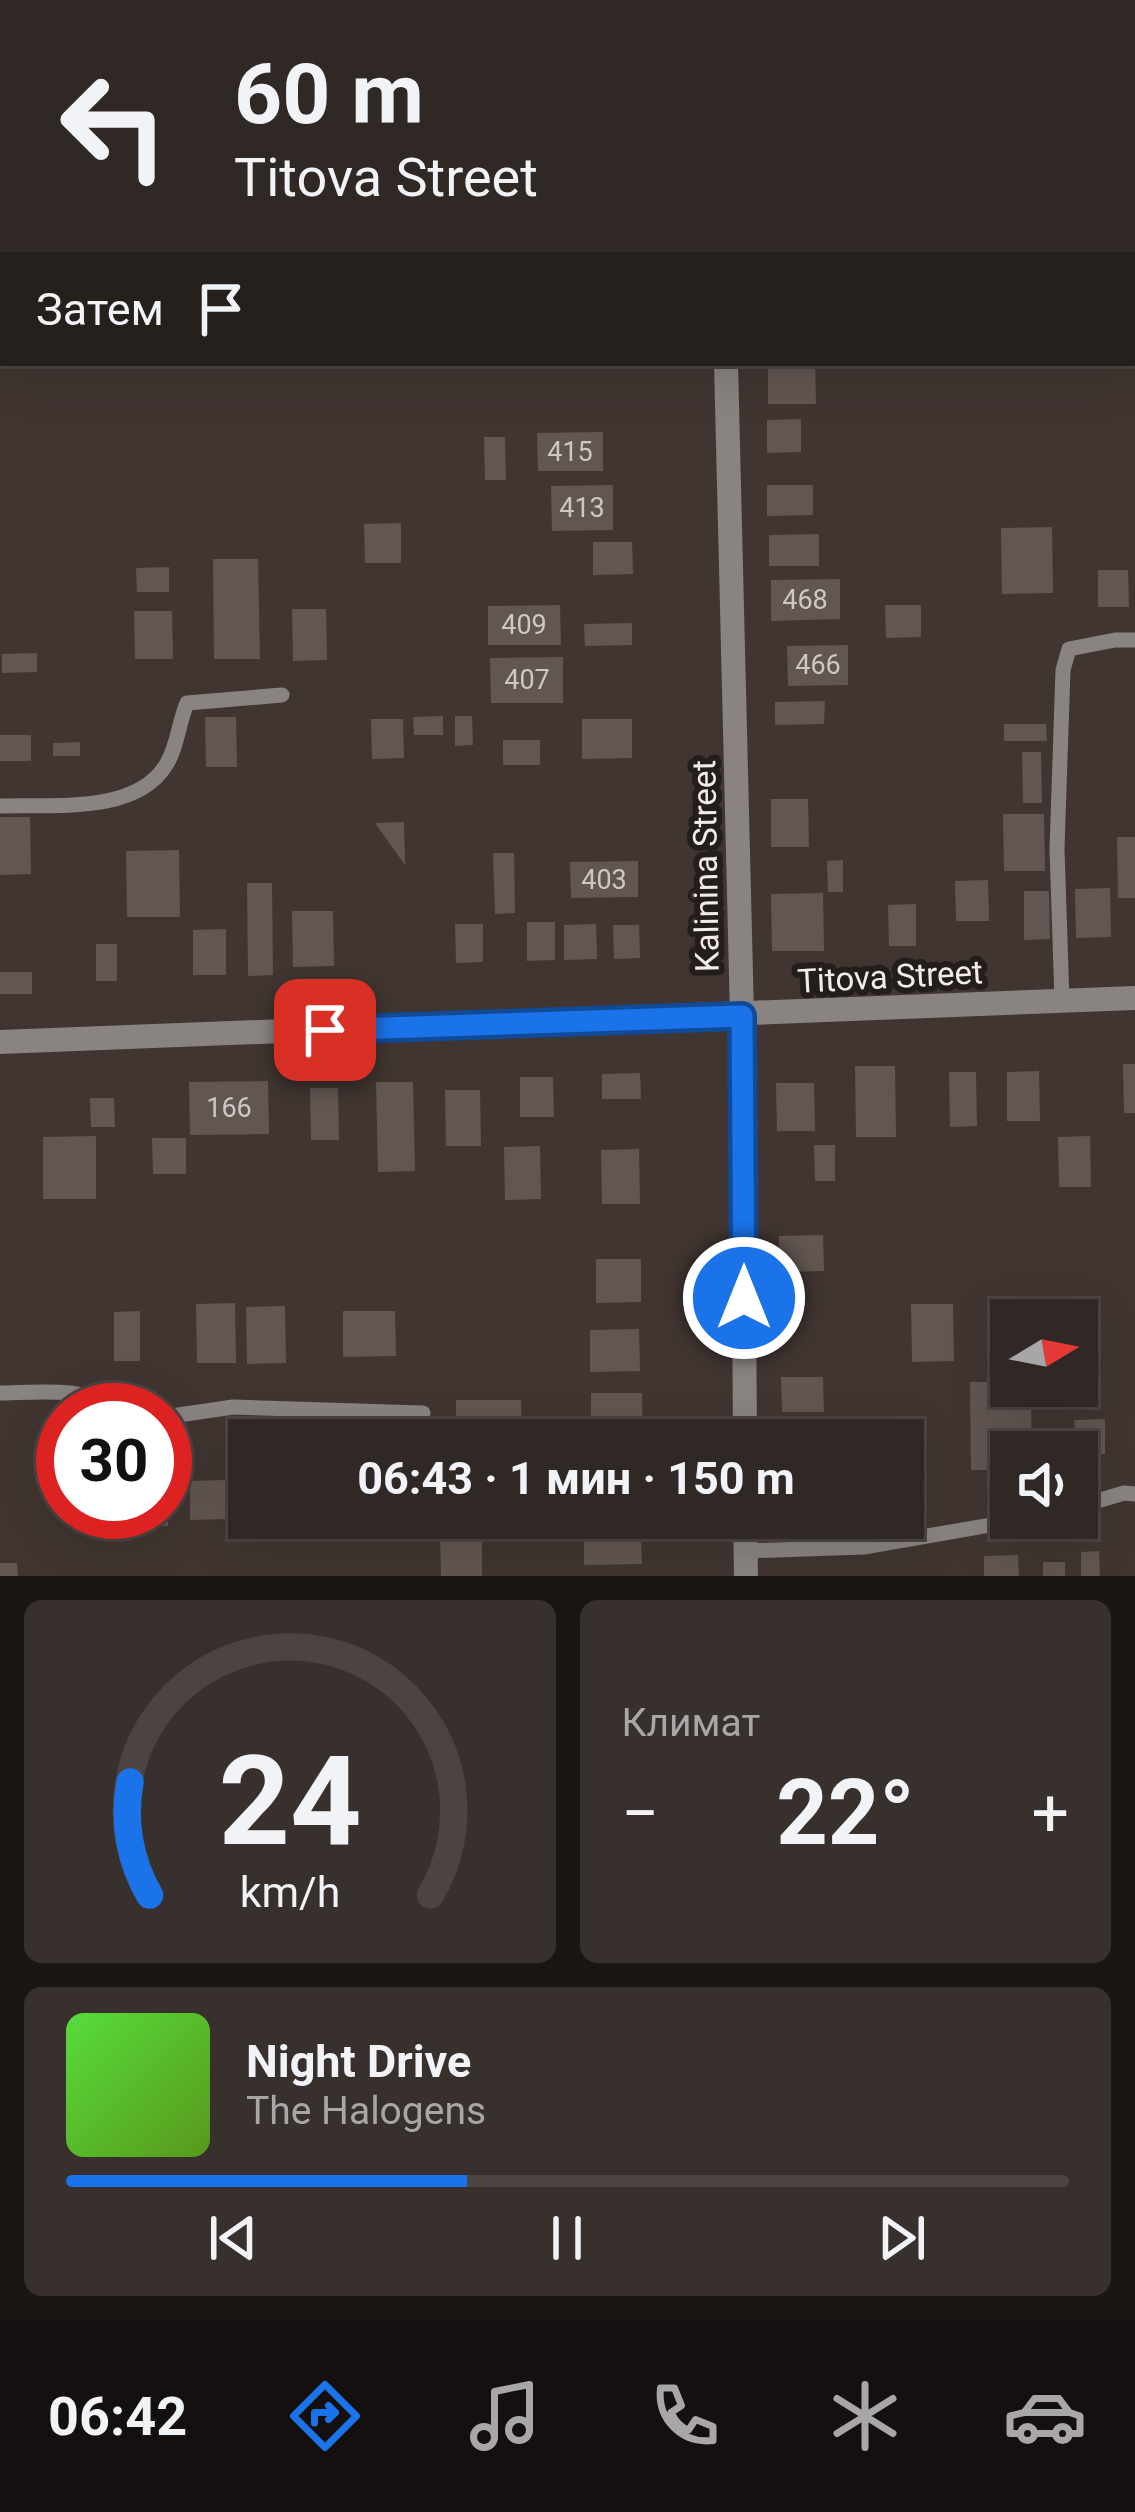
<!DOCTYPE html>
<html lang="ru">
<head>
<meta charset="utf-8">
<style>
  :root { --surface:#302825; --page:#38302d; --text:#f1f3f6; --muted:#a8a6a7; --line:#4b4442; --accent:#1a73e8 }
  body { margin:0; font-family:Roboto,sans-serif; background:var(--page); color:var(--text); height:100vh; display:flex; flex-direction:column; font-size:45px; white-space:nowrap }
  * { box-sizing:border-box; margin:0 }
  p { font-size:39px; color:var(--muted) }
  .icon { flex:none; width:66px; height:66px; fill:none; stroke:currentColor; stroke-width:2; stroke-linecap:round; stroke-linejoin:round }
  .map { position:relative; height:1576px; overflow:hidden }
  .side { display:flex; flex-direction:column; gap:24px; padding:24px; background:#1a1614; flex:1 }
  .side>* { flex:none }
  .top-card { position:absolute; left:0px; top:0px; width:1137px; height:366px; box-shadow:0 12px 48px #0002,0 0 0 3px var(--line); background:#302825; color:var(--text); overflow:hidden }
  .needle { width:78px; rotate:80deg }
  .controls { position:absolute; left:990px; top:1299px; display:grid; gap:24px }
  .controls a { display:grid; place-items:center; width:108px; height:108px; border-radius:0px; background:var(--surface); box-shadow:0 12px 48px #0002,0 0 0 3px var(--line); font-size:60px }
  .speed { position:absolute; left:36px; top:1383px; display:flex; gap:24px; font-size:60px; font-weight:700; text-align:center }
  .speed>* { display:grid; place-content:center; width:156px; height:156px; border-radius:50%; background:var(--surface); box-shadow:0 12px 48px #0002,0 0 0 3px var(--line); line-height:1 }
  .speed .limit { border:18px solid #d22; background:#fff; color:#111 }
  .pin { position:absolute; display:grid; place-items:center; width:102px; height:102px; color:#fff; margin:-51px; border-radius:24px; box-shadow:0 6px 18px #0006 }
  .me { position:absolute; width:132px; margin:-66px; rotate:0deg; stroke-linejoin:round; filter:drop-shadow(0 0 9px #0008) }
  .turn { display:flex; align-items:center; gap:42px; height:252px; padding:0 36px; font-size:54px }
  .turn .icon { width:156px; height:156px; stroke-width:2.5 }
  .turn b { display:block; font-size:84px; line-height:102px }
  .then { display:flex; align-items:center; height:114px; padding:0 36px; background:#0003; gap:24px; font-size:45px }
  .big { font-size:90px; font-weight:700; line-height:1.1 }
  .side .tile { flex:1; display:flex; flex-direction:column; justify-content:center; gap:18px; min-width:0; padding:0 42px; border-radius:18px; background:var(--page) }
  .side .dial { align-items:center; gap:0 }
  .dial svg { height:312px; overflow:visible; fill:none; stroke:var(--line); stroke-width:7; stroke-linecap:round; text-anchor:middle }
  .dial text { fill:var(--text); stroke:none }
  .song { display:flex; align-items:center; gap:36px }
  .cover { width:144px; height:144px; border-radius:18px; background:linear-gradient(135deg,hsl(110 70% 55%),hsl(90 70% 35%)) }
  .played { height:12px; border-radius:6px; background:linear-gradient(90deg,var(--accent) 40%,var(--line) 40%) }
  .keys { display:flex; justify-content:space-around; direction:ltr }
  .heat { display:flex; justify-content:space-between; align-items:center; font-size:66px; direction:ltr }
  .side .tiles { flex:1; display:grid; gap:24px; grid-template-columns:1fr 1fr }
  .tile:last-child { grid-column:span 2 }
  .trip { position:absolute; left:228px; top:1419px; width:696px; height:120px; border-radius:0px; background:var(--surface); box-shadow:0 12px 48px #0002,0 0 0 3px var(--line); font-weight:700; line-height:120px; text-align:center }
  .menu { display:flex; height:192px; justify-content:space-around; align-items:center; background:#13100f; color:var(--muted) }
  .menu .icon { width:84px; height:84px }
  .menu .active { color:var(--accent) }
  .menu b { font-size:54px; color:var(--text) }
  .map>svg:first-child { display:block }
  .building { fill:#625652 }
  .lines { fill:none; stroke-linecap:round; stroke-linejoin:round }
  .service { stroke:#898381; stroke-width:15 }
  .minor { stroke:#898381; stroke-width:24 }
  .route-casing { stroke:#114b97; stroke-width:30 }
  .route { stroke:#1a73e8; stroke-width:21 }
  .labels { text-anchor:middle; stroke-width:12; stroke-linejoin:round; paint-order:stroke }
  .number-label { font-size:27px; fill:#d0c6c3 }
  .street-label { font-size:33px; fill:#f4ece9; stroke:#231e1c }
</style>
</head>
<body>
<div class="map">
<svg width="1135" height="1576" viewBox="0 0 1135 1576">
  <rect width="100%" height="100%" fill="#403531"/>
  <g class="building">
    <polygon points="768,363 815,363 816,404 768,404"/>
    <polygon points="801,419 801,452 767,453 767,420"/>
    <polygon points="603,432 603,471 538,471 537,433"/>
    <polygon points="484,437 505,437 506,480 485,480"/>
    <polygon points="613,485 613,530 552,531 551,486"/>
    <polygon points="767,485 813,485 813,515 767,516"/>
    <polygon points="401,523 401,563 365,563 364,524"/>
    <polygon points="1052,527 1053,593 1002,594 1001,528"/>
    <polygon points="819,534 819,566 769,566 769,535"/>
    <polygon points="593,542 632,542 633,574 593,575"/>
    <polygon points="213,559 258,559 260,659 214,659"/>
    <polygon points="169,567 169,592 137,592 136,568"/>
    <polygon points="1098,570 1128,570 1129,607 1098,607"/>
    <polygon points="840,579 840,619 771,621 771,580"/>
    <polygon points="560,605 561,645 488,645 488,606"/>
    <polygon points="885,605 921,605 921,637 886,638"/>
    <polygon points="292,609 326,609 327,660 293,661"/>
    <polygon points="134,611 172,611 173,659 135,659"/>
    <polygon points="632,623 632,645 585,646 584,624"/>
    <polygon points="848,645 848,685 788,686 787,646"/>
    <polygon points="37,653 37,672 2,673 2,654"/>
    <polygon points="563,657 563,703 491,703 490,658"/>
    <polygon points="825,701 824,724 775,725 775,702"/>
    <polygon points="443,716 443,735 414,735 413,717"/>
    <polygon points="455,716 472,716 473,745 455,746"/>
    <polygon points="205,717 236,717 237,767 206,767"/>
    <polygon points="371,719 403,719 404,758 372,759"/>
    <polygon points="582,719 632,719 632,758 582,759"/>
    <polygon points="1004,724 1046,724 1047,741 1004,741"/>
    <rect x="0" y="735" width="31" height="26"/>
    <rect x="503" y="740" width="37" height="25"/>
    <polygon points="80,742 80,756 53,756 53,743"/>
    <polygon points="1022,752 1041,752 1042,803 1023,803"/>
    <polygon points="771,799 808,799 809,847 771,847"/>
    <polygon points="1003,814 1044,814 1045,871 1004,871"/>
    <polygon points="0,817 30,817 31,874 0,875"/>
    <polygon points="404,822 405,865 375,823"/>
    <polygon points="1117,837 1135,837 1135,898 1118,898"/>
    <polygon points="179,850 180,917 127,917 126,851"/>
    <polygon points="493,853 514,853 515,913 495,914"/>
    <polygon points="843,860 843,892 828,892 827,861"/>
    <polygon points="638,861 638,897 571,898 570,862"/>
    <polygon points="988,880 989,921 956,921 955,881"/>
    <polygon points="247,883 272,883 273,975 248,976"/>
    <polygon points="1110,888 1111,937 1076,938 1075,889"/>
    <polygon points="1024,891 1049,891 1050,939 1024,940"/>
    <polygon points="823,893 824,951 772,951 771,894"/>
    <polygon points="916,904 916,946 889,946 888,905"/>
    <polygon points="292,911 333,911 334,966 293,967"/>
    <polygon points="527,922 555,922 555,960 527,961"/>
    <polygon points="455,924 483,924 483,962 456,963"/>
    <polygon points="596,924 597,959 564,960 564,925"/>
    <polygon points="613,925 639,925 640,958 614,959"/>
    <polygon points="226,929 226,975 193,975 193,930"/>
    <rect x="96" y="944" width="21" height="37"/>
    <rect x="0" y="972" width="32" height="22"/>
    <polygon points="1123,1064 1135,1064 1135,1113 1124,1113"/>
    <polygon points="855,1066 895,1066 896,1137 856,1137"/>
    <polygon points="1039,1071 1040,1121 1007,1121 1007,1072"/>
    <polygon points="949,1072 976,1072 977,1126 950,1127"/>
    <polygon points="640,1073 641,1099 602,1099 602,1074"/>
    <polygon points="520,1077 553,1077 554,1117 520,1117"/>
    <polygon points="268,1081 269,1134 190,1135 189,1082"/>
    <polygon points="376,1082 413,1082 415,1171 378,1172"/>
    <polygon points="776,1083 814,1083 815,1131 777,1131"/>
    <polygon points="310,1088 338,1088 339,1140 311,1140"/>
    <polygon points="445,1090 480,1090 481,1146 446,1146"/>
    <polygon points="90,1098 114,1098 115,1127 91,1127"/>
    <polygon points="96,1136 96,1199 43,1199 43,1137"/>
    <polygon points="1090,1136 1091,1187 1059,1187 1058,1137"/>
    <polygon points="152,1138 186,1138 186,1174 153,1174"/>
    <polygon points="814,1145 835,1145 835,1181 815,1181"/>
    <polygon points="540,1146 541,1199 505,1200 504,1147"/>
    <polygon points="639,1149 640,1204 602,1204 601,1150"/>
    <polygon points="823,1235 824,1271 779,1272 779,1236"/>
    <polygon points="596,1259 641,1259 641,1302 596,1303"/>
    <polygon points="235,1303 236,1363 197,1363 196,1304"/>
    <polygon points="911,1304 953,1304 954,1361 912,1362"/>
    <polygon points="285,1306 286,1363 247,1364 246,1307"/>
    <polygon points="140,1311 140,1361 114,1361 114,1312"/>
    <polygon points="343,1311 395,1311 396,1356 343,1357"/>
    <polygon points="639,1329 640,1371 590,1372 590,1330"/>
    <polygon points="781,1377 823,1377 824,1412 782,1412"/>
    <polygon points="970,1382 1009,1382 1009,1404 1031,1404 1032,1452 1011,1452 1011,1470 971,1470"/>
    <polygon points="591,1393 642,1393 643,1439 591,1439"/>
    <polygon points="456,1400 521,1400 522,1440 456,1440"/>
    <polygon points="1105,1419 1105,1454 1077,1454 1074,1420"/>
    <polygon points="226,1480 226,1519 190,1520 190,1481"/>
    <rect x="144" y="1512" width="24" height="14"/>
    <rect x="786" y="1518" width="41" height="18"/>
    <polygon points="584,1528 641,1528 642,1564 584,1565"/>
    <polygon points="440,1533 482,1533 482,1576 441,1576"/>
    <polygon points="1099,1551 1100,1576 1081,1576 1081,1552"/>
    <polygon points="1018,1555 1019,1576 984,1576 984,1556"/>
    <rect x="1043" y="1562" width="22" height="14"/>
    <polygon points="0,1563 17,1563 18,1576 0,1576"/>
  </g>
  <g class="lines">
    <g class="service">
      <path d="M0,806C52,804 135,815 166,765C177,748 179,722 187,703L282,695"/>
      <polyline points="1062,1001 1057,849 1063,670 1069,649 1115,640 1135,640"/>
      <path d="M0,1393C44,1392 85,1387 125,1410"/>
      <polyline points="165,1417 233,1407 423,1413"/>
      <polyline points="1077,1507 1124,1493 1135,1494"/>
      <polyline points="745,1551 864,1547 1031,1518"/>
    </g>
    <g class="minor">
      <polyline points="723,3 723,0"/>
      <polyline points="1134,149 1135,149"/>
      <polyline points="0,190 3,190"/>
      <polyline points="726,363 742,1016 745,1440"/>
      <polyline points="0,1042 1135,998"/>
      <polyline points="745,1518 746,1576"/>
    </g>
  </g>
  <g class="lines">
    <g class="route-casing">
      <polyline id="route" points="325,1030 742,1016 744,1298"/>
    </g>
    <use href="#route" class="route"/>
  </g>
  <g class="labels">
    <g class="number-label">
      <text x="570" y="461">415</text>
      <text x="582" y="517">413</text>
      <text x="805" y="609">468</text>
      <text x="524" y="634">409</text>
      <text x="818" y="674">466</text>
      <text x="527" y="689">407</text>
      <text x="604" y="889">403</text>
      <text x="229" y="1117">166</text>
    </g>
    <g class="street-label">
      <text transform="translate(705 866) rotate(-91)" y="12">Kalinina Street</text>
      <text transform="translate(890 976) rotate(-3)" y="12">Titova Street</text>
    </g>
  </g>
</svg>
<div class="controls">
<a><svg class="needle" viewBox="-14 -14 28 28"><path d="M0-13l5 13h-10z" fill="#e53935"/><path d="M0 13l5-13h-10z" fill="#a8a6a7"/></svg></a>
<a><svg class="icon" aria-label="sound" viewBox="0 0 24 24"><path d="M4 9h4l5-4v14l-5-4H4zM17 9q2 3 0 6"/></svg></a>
</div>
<div class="speed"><div class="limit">30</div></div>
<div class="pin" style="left:325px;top:1030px;background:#d93025"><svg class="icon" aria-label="arrive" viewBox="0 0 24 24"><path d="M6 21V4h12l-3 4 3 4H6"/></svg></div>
<svg class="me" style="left:744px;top:1298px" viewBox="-20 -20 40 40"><circle r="17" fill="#1a73e8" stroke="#fff" stroke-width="3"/><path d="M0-11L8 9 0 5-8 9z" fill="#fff"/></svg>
<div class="trip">06:43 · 1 мин · 150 m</div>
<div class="top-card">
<div class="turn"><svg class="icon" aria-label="left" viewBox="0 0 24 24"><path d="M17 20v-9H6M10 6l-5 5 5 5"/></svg><div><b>60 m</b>Titova Street</div></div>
<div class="then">Затем<svg class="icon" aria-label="arrive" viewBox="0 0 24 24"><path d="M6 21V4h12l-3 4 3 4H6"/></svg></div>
</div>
</div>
<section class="side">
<div class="tiles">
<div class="tile dial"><svg viewBox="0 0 100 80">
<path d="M14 69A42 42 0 1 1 86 69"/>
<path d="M14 69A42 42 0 0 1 9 40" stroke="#1a73e8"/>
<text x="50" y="56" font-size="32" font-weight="700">24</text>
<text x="50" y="72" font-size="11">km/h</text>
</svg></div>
<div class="tile"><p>Климат</p>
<div class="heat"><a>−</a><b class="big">22°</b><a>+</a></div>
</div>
<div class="tile">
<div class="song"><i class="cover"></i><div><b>Night Drive</b><p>The Halogens</p></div></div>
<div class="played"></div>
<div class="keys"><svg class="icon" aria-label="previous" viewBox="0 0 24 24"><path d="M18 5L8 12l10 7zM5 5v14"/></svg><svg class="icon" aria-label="pause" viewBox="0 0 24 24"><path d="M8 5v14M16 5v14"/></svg><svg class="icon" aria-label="next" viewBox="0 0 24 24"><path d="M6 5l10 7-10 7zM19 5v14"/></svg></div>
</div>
</div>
</section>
<nav class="menu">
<b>06:42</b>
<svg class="icon active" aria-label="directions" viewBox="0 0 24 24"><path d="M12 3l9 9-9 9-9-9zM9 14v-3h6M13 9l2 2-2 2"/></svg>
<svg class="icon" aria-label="music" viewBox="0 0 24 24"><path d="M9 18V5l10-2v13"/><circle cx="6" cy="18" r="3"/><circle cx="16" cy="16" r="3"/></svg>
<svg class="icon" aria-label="phone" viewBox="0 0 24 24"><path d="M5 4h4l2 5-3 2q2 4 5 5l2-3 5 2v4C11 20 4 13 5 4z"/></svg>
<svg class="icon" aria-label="climate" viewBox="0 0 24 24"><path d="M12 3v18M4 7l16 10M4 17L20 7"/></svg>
<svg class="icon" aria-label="car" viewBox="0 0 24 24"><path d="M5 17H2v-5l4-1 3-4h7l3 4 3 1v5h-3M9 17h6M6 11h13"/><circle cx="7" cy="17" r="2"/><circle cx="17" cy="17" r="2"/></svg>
</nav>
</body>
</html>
